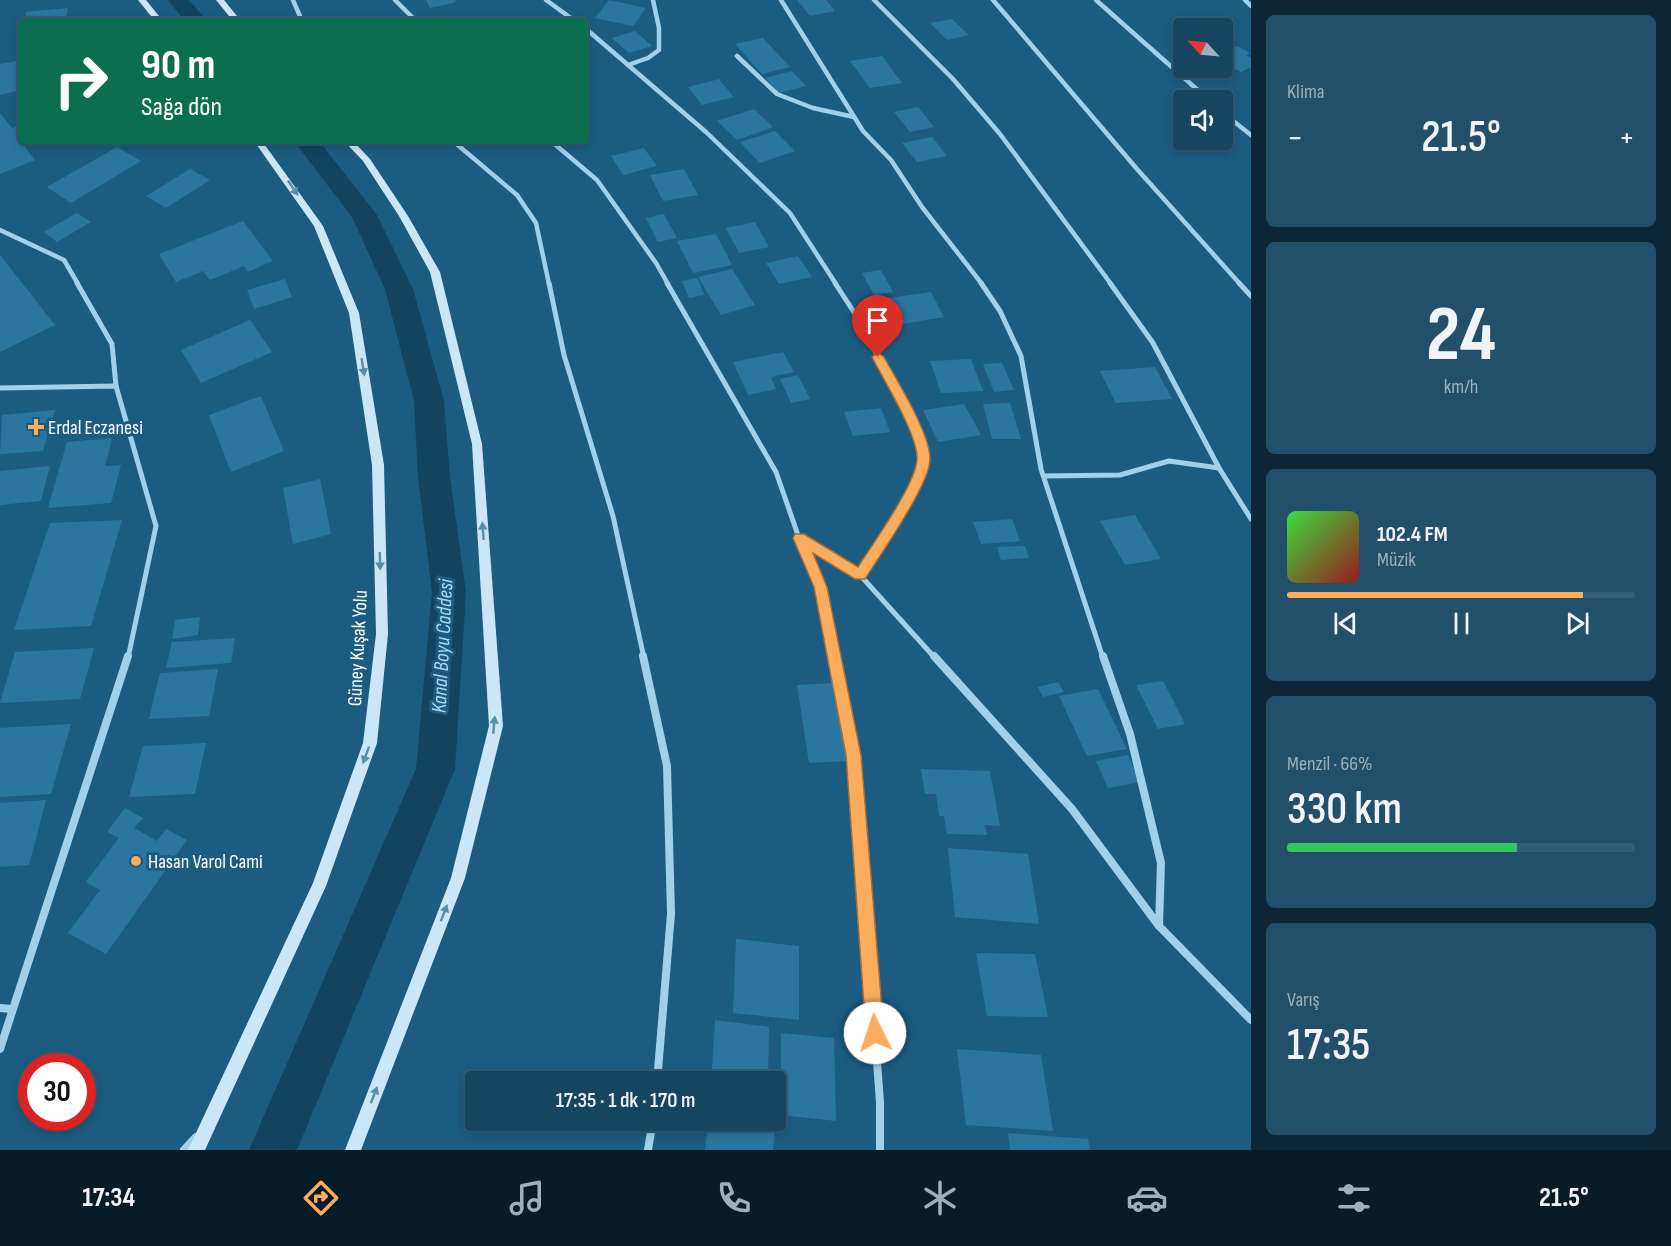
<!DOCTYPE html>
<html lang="tr">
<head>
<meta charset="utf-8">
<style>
  :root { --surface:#154561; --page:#224f6a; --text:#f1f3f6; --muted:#9db1bd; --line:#345d76; --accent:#fbad5d }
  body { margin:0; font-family:"Sofia Sans Condensed",sans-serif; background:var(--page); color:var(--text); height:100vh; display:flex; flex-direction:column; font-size:22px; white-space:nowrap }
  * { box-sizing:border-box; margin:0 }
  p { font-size:20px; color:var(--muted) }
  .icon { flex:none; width:33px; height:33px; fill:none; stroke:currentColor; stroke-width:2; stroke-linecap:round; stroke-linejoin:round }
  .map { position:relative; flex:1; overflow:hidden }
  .details { display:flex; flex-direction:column; gap:15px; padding:15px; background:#0c2635; width:420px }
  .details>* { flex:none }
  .top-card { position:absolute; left:18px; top:18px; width:570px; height:126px; border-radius:6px; box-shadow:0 3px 9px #0003,0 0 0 2px var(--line); background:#0b6e4f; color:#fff; overflow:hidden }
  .needle { width:39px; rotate:296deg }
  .buttons { position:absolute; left:1173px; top:18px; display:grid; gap:12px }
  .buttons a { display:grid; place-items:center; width:60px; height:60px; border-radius:6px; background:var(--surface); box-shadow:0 3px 9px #0003,0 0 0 2px var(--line); font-size:30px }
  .speed { position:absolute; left:18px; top:1053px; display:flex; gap:12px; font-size:30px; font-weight:700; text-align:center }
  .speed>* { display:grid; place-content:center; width:78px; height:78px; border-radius:50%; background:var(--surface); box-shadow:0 3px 9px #0003,0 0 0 2px var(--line); line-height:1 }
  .speed .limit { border:9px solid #d22; background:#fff; color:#111 }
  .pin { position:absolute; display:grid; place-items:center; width:51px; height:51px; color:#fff; margin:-62px -26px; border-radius:50% 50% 50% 0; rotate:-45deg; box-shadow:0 0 6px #0007 }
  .pin .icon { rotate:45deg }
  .me { position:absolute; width:66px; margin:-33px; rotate:356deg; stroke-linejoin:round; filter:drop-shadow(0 0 4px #0008) }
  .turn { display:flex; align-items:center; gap:21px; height:126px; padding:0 24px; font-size:27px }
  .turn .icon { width:78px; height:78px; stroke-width:2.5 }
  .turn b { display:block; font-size:42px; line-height:51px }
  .big { font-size:45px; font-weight:600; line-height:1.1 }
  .details .widget { flex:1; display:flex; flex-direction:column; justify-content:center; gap:9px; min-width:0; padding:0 21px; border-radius:9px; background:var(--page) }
  .details .dial { align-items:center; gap:0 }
  .dial b { font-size:78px; line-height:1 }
  .song { display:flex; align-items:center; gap:18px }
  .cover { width:72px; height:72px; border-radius:9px; background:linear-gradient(135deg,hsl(120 70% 55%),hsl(0 70% 35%)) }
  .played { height:6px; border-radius:3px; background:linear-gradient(90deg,var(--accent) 85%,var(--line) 85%) }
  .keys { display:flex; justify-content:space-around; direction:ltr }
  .heat { display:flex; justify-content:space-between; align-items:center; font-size:33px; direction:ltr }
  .charge { height:9px; border-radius:4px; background:linear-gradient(90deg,#34c759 66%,var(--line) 0) }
  .trip { position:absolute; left:465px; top:1071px; width:321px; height:60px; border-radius:6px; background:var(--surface); box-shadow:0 3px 9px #0003,0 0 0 2px var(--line); font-weight:600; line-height:60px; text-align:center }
  .tabs { display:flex; height:96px; justify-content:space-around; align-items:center; background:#081c27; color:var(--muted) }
  .tabs .icon { width:42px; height:42px }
  .tabs .active { color:var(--accent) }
  .tabs b { font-size:27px; color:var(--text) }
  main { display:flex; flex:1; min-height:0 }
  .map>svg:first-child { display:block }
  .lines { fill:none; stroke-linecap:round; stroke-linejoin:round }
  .canal { fill:#12435f; fill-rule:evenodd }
  .building { fill:#2b769f }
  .street-far2 { stroke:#a0d0ea; stroke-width:4.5 }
  .street-far1 { stroke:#a0d0ea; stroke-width:5 }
  .street { stroke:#a0d0ea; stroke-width:8 }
  .secondary { fill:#cbe7f7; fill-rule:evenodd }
  .oneway { fill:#598daa }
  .route { fill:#fbad5d; stroke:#a3703c; stroke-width:1.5 }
  .poi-dot { fill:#fbad5d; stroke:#1c5c81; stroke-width:2 }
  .labels { text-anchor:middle; stroke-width:6; stroke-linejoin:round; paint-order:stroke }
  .poi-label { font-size:20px; fill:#fff; stroke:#1c5c81; text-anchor:start }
  .street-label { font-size:20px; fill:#fff; stroke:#1c5c81 }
  .water-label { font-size:21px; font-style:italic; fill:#abdaf1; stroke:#1c5c81 }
</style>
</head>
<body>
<main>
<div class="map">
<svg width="1251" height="1150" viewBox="0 0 1251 1150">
  <rect width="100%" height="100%" fill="#1c5c81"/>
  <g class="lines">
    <g class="canal">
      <polygon points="168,0 189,0 207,21 185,21"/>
      <polygon points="294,141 319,141 377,215 413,289 444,401 450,477 466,592 455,769 297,1150 249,1150 416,769 432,592 418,477 414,401 385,289 352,217"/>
    </g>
  </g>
  <g class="building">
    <polygon points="426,0 455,0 456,2 430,8"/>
    <polygon points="609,0 646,8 633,26 595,18"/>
    <polygon points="797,0 826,0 835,11 810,16"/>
    <polygon points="68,8 65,21 24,21 26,12"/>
    <polygon points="952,19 969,35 947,40 930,23"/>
    <polygon points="635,31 652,46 629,53 612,38"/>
    <polygon points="763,38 790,67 762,74 735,44"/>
    <polygon points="1237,46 1250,53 1246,55 1251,58 1251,67 1241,72 1222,62 1222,53"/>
    <polygon points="882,56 902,83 870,88 850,61"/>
    <polygon points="21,60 21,90 0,95 0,64"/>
    <polygon points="792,71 806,86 779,93 765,78"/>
    <polygon points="719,79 734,97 702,105 688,87"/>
    <polygon points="918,107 934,127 910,132 894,112"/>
    <polygon points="754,109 773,127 737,140 717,121"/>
    <polygon points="0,113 12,128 21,125 21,141 40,141 25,147 35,160 0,174"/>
    <polygon points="775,131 795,151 760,163 740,142"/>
    <polygon points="932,137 947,156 917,162 902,143"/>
    <polygon points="117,147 141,161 71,203 47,187"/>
    <polygon points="644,148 657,166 623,175 611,156"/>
    <polygon points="190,169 210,180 166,208 146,196"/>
    <polygon points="684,169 698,195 663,201 650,175"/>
    <polygon points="77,213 91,222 57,242 44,232"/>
    <polygon points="664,214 677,238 658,242 646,218"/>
    <polygon points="243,221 273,261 248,272 244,266 210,280 203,271 176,282 159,254"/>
    <polygon points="755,222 769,247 739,253 726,228"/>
    <polygon points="716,234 732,265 693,273 677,241"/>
    <polygon points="0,255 55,325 0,352"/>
    <polygon points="798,256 812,277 779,284 766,263"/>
    <polygon points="732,269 755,305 721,315 698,277"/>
    <polygon points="881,270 893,292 874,295 862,273"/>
    <polygon points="697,278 704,295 689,298 682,281"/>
    <polygon points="285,279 292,297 254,309 247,290"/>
    <polygon points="931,292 944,317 903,324 890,298"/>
    <polygon points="250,320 272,352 201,383 181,350"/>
    <polygon points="783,352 794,372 771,377 776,389 748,395 733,362"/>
    <polygon points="971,359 983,391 941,393 930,361"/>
    <polygon points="1002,363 1014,390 994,392 983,364"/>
    <polygon points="1155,367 1172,399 1116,403 1100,371"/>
    <polygon points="798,375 810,399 791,403 780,379"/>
    <polygon points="261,396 284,451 231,472 209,415"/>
    <polygon points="1010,403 1021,439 992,439 983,404"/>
    <polygon points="964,404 981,435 938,442 923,410"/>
    <polygon points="881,408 890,432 853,436 844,412"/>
    <polygon points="55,410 43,451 0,454 2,415"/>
    <polygon points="112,438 105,466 121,465 111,503 48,508 67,442"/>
    <polygon points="50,466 41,501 0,505 0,471"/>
    <polygon points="320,479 331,534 293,544 283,488"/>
    <polygon points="1135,515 1161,559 1125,565 1100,521"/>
    <polygon points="1012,519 1020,541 981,544 973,522"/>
    <polygon points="122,520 91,626 14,630 50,523"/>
    <polygon points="1025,546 1029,558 1001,560 997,547"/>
    <polygon points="200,617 198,635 172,639 175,620"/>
    <polygon points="235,638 231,663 166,668 172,642"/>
    <polygon points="94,648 80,699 0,703 15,652"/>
    <polygon points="218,669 209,716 149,719 160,673"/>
    <polygon points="1163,681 1185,724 1158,729 1136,685"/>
    <polygon points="1058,682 1064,692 1043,697 1038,687"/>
    <polygon points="835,683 850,761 809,763 797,685"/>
    <polygon points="1098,689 1127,749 1087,756 1059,696"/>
    <polygon points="71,724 51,794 0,797 0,728"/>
    <polygon points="206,743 195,794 129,797 143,746"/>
    <polygon points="1128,755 1140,782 1108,788 1096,761"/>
    <polygon points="921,769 990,771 1000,826 985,825 987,835 947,834 944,816 939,816 936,794 925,794"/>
    <polygon points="46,800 29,865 0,867 0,803"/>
    <polygon points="125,808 143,818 134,828 157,841 166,829 187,840 106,954 68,933 100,890 86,882 119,838 107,832"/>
    <polygon points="948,848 1028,854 1039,924 955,917"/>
    <polygon points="736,939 799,946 799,1020 733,1013"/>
    <polygon points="976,953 1035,954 1048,1017 987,1016"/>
    <polygon points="715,1020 769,1027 768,1082 711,1082"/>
    <polygon points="781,1033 834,1038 836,1121 781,1115"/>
    <polygon points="957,1049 1041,1055 1053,1131 966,1125"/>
    <polygon points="709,1120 738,1120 775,1129 773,1150 705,1150"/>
    <polygon points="1008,1133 1088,1139 1090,1150 1010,1150"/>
  </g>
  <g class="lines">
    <g class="street-far2">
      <polyline points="293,0 302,21"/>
      <polyline points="395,0 416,21"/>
      <polyline points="546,0 575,21"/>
      <polyline points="781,0 863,131 891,160 922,207 982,284"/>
      <polyline points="874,0 953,79 1000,134 1111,284"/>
      <polyline points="993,0 1137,169 1240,284"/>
      <polyline points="1096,0 1209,100"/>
      <polyline points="1245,0 1251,6"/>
      <polyline points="585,28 706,132 790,213 836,284"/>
      <polyline points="737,56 777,94 813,108 854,117"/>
      <polyline points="628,65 648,58 659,50 659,28 653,0"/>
      <polyline points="1222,112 1251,135"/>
      <polyline points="453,141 517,195 536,223 549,284"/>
      <polyline points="551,141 597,180 656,263 668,284"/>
      <polyline points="0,230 64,260 78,284"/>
    </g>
    <g class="street-far1">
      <polyline points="77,283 112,344 116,386"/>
      <polyline points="549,283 564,355 613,516 644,658"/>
      <polyline points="667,283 776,472 799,538 820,587 834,658"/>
      <polyline points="835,283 859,320 916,431 924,459 910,496 860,575"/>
      <polyline points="981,283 1000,311 1021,356 1041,469 1103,658"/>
      <polyline points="1110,283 1153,343 1219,468 1251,519"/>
      <polyline points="1239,283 1251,296"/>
      <polyline points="0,388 116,386 156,526 128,658"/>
      <polyline points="1044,476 1120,475 1169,461 1219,468"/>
      <polyline points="801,539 860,575 935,658"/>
    </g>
    <g class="street">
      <polyline points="643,656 667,766 671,914 657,1082"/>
      <polyline points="834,656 854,755 880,1102 880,1150"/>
      <polyline points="934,656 1072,809 1159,926 1251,1020"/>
      <polyline points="1103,656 1130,734 1161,863 1159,926"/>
      <polyline points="0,1008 12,1009"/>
      <polyline points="0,1049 128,656"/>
      <polyline points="184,1150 196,1137"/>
      <polyline points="648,1150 653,1120"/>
    </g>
    <g class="secondary">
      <polygon points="138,0 146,0 163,21 155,21"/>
      <polygon points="216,0 224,0 241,21 233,21"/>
      <polygon points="254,141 262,141 323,226 359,313 384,465 388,634 377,743 326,886 205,1150 188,1150 313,883 363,743 376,634 372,465 349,313 314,226"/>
      <polygon points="344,141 353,141 370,159 408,216 440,272 482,444 503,726 465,878 361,1150 345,1150 451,878 489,726 472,444 430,272 399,216 363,161"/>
    </g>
  </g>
  <defs><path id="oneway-solid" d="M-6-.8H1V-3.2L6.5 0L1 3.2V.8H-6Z" transform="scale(1.5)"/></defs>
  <g class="oneway">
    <use href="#oneway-solid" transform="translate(293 188) rotate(56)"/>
    <use href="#oneway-solid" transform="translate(363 367) rotate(81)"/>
    <use href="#oneway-solid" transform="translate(483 531) rotate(-94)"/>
    <use href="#oneway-solid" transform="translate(380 561) rotate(89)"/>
    <use href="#oneway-solid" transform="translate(494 725) rotate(-85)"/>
    <use href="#oneway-solid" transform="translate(366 755) rotate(110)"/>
    <use href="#oneway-solid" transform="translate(444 913) rotate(-69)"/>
    <use href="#oneway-solid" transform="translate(374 1095) rotate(-69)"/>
  </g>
  <path class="route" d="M878,352L884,357C897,381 929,431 930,458C931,483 880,555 865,579H855L813,553L827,587L861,755L884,1033L881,1039L875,1042L868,1039L866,1033L846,755L814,587L793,538L795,534H804L858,567C872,545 918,481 917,458C917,433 884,381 872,357Z"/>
  <g class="poi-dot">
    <path d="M33 418h6v6h6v6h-6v6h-6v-6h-6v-6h6z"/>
    <circle cx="136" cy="861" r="6"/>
  </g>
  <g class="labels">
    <g class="poi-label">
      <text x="48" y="434">Erdal Eczanesi</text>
      <text x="148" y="868">Hasan Varol Cami</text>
    </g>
    <g class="street-label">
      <text transform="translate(357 648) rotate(-87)" y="7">Güney Kuşak Yolu</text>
    </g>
    <g class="water-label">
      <text transform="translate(442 646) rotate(-87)" y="7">Kanal Boyu Caddesi</text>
    </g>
  </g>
</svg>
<div class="buttons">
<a><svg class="needle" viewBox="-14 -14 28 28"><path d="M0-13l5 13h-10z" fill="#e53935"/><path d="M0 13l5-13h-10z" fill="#9db1bd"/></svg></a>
<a><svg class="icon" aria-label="sound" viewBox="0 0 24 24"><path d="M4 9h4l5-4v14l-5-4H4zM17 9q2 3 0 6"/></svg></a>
</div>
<div class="speed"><div class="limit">30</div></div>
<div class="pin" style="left:878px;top:357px;background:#d93025"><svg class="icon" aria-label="arrive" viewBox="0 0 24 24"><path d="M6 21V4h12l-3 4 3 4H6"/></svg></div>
<svg class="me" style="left:875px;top:1033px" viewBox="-20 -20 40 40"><circle r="19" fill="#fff"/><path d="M0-13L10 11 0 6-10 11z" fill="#fbad5d"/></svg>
<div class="trip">17:35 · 1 dk · 170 m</div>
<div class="top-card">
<div class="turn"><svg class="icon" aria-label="right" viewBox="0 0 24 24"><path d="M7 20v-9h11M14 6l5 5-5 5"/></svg><div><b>90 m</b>Sağa dön</div></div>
</div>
</div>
<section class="details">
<div class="widget"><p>Klima</p>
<div class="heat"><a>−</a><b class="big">21.5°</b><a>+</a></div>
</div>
<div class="widget dial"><b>24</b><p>km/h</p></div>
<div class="widget">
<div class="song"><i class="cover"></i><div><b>102.4 FM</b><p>Müzik</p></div></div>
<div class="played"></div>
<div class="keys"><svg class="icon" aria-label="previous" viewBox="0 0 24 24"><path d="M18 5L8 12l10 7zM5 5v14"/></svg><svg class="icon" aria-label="pause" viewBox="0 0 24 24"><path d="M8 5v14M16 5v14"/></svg><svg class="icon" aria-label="next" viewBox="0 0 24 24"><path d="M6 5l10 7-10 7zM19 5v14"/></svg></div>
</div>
<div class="widget"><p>Menzil · 66%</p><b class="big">330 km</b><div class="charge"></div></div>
<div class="widget"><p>Varış</p><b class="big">17:35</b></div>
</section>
</main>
<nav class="tabs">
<b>17:34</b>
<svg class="icon active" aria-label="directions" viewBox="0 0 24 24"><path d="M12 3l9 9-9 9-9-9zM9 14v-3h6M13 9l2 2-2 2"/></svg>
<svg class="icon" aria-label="music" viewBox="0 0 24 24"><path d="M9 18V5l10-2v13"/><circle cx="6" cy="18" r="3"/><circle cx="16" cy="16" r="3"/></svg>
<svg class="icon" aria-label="phone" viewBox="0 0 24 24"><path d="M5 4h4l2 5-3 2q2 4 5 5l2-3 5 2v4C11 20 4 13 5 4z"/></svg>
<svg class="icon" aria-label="climate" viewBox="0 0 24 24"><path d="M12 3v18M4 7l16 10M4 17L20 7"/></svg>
<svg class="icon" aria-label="car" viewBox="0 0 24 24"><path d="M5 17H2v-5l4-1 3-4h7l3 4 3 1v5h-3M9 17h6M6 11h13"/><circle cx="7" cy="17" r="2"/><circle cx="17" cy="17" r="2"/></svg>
<svg class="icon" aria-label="filters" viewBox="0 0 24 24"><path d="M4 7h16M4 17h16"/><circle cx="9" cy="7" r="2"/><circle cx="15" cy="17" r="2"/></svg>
<b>21.5°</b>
</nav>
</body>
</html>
